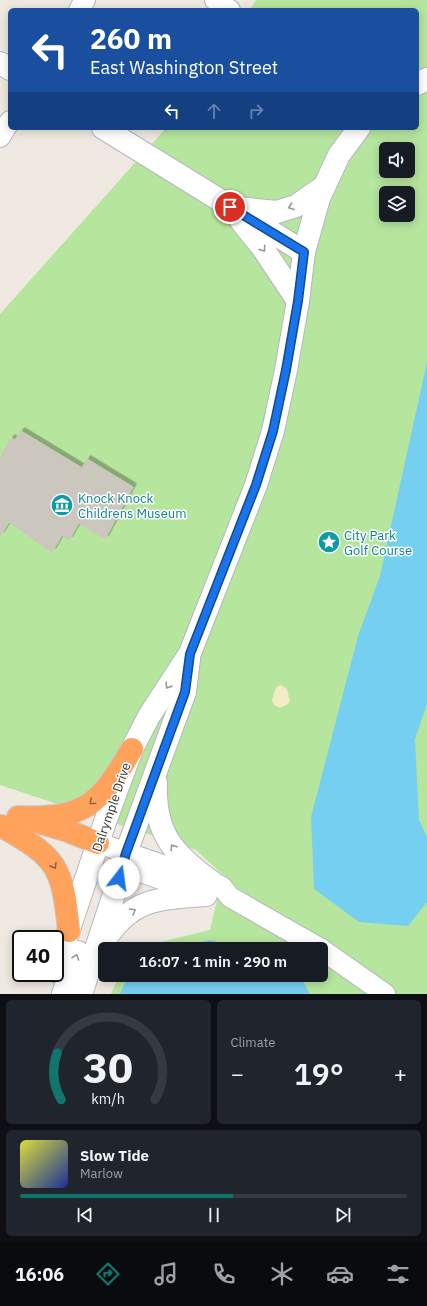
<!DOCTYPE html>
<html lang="en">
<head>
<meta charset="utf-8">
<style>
  :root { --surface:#171b24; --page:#20242c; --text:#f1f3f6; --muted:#9ea1a6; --line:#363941; --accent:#0f766e }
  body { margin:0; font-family:"IBM Plex Sans",sans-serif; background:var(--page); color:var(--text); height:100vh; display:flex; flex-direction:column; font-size:15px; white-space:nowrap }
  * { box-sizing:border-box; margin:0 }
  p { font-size:13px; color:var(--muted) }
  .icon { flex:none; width:22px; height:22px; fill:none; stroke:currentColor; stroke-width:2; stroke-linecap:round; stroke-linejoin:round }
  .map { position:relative; height:994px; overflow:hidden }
  .details { display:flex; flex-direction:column; gap:6px; padding:6px; background:#0d0f14; flex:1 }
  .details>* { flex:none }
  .banner { position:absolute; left:8px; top:8px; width:411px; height:122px; border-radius:6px; box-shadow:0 2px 10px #0003; background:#1a4fa0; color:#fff; overflow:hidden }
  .buttons { position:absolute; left:379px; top:142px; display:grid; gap:8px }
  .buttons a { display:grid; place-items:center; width:36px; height:36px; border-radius:6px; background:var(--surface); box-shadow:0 2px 10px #0003; font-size:20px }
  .speed { position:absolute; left:12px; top:930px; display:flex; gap:8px; font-size:20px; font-weight:700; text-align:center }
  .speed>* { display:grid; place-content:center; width:52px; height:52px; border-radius:50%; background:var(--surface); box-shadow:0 2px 10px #0003; line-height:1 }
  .speed .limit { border:2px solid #111; border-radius:6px; background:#fff; color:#111 }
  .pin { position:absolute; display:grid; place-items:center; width:34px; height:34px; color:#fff; margin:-17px; border:2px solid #fff; border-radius:50%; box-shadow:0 1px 4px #0007 }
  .me { position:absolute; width:44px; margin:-22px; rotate:15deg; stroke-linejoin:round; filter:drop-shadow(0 0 3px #0008) }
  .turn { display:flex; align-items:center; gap:14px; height:84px; padding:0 16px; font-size:18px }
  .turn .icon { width:52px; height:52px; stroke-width:2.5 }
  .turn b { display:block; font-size:28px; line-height:34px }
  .lanes { display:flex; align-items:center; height:38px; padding:0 16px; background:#0003; justify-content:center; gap:20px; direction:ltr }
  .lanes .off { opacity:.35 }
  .big { font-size:30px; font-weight:600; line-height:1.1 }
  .details .widget { flex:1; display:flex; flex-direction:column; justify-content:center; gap:6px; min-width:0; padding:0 14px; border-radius:6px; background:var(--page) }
  .details .dial { align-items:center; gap:0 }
  .dial svg { height:104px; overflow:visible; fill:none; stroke:var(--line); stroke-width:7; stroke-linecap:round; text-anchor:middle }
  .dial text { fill:var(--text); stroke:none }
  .song { display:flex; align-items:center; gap:12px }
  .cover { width:48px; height:48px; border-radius:6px; background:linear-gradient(135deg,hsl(60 70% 55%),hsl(230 70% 35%)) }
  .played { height:4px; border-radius:2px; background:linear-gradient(90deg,var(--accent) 55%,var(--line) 55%) }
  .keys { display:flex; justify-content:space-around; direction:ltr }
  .heat { display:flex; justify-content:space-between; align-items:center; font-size:22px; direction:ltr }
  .details .tiles { flex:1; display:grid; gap:6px; grid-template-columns:1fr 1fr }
  .widget:last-child { grid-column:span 2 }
  .trip { position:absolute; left:98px; top:942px; width:230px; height:40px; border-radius:6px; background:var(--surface); box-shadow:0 2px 10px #0003; font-weight:600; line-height:40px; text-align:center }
  .dock { display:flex; height:64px; justify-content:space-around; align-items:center; background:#090b0e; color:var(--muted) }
  .dock .icon { width:28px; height:28px }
  .dock .selected { color:var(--accent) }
  .dock b { font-size:18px; color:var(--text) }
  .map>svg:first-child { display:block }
  .green { fill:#b6e59e; fill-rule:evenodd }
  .sand { fill:#f3ecc5 }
  .water { fill:#75cff0 }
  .building { fill:#cbc7bf; stroke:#cbc5ba; filter:url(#shadow) }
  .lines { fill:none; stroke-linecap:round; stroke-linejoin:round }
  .minor-casing { stroke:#b4b7c1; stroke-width:22 }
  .tertiary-casing { stroke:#b4b7c1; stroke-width:24 }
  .motorway-casing { stroke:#c9c9c9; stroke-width:24 }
  .minor { stroke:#fff; stroke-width:20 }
  .tertiary { stroke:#fff; stroke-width:22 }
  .motorway { stroke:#ffa35c; stroke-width:22 }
  .oneway { stroke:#969696 }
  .oneway2 { stroke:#8c6343 }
  .route-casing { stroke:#114b97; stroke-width:10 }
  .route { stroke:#1a73e8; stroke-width:7 }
  .labels { text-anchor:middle; stroke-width:3; stroke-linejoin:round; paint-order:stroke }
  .culture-label { font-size:13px; fill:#0d838f; stroke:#fff; text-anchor:start }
  .street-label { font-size:13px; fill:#2e2e2e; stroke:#fff }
</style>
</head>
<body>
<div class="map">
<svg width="427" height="994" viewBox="0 0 427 994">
  <defs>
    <filter id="shadow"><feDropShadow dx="3.5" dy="-3.5" stdDeviation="0" flood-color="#0004"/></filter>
  </defs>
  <rect width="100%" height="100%" fill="#efe9e1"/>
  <path class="green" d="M256,0H427V994H111L119,975H321V949H131L210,930L223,875L196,850L0,785V314L166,128H417V10H250ZM386,149H408V171H386ZM386,193H408V215H386Z"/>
  <polygon class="sand" points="281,685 287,689 290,701 288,704 280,708 274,705 272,700 276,687"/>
  <g class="water">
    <polygon points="427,362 427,704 415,739 419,820 427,837 427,902 408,926 359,922 314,889 311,817 358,636 380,576"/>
    <polygon points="210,940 244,949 174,949"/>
    <polygon points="128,975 300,975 310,994 120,994"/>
  </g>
  <polygon class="building" points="21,431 82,468 87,459 133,487 105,539 79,523 69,540 62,535 52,552 9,522 0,536 0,458 11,438 15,440"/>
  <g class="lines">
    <g class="minor-casing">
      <g id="minor">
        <polyline points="215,0 230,10"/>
        <polyline points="79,10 85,0"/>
        <polyline points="0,137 10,121"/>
        <polyline points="98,843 212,882 222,887 230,897 321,949"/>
        <polyline points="138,871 206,895"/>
        <polyline points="321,949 385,994"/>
      </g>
    </g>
    <g class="tertiary-casing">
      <g id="tertiary">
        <polyline points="0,63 10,69"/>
        <polyline points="417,84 427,79"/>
        <polyline points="103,128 304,252"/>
        <polyline points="237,208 277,212 296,206 323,187"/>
        <polyline points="241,221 262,247 298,301"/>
        <path d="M156,783C154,833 173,854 212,882"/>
        <path d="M102,942C110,933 118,921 128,914C148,897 181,897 206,895"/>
        <polyline points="55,971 105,822 132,749 149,716 190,653 256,485 273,431 286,370 298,301 304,252 319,198 339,155 359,128"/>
        <polyline points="63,994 78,952"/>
        <polyline points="81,994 115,891 126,853 185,692 189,659"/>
      </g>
    </g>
    <g class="motorway-casing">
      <g id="motorway">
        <path d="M18,817C85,819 99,806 132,749"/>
        <polyline points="37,822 68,831 98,843"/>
        <path d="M1,826C58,858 62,866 69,931"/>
      </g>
    </g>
    <use href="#minor" class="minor"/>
    <use href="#tertiary" class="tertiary"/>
    <use href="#motorway" class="motorway"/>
  </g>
  <defs><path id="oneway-chevron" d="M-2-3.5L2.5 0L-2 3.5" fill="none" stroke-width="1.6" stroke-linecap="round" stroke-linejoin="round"/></defs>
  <g class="oneway">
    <use href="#oneway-chevron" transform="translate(291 207) rotate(160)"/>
    <use href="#oneway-chevron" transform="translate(263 249) rotate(54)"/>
    <use href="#oneway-chevron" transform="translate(168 686) rotate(123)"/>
    <use href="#oneway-chevron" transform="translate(173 847) rotate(-122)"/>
    <use href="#oneway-chevron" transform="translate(133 911) rotate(-31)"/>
    <use href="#oneway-chevron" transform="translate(76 957) rotate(-71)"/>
  </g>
  <g class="oneway2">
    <use href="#oneway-chevron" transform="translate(92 802) rotate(141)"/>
    <use href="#oneway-chevron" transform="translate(54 866) rotate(59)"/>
  </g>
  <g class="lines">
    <g class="route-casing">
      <polyline id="route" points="119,878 126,853 185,692 190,654 256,485 273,431 286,370 298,301 304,252 230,207"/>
    </g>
    <use href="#route" class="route"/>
  </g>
  <defs>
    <g id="museum-disc" transform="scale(1.15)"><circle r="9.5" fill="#0f9aa8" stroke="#fff"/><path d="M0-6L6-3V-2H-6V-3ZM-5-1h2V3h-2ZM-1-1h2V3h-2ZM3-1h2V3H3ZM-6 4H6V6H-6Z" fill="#fff"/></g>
    <g id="sight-disc" transform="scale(1.15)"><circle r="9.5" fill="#0f9aa8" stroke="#fff"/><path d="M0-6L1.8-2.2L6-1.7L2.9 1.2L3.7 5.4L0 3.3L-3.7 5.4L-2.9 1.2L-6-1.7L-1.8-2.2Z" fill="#fff"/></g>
  </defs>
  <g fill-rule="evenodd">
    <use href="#museum-disc" x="62" y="505"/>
    <use href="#sight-disc" x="329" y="542"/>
  </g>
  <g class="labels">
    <g class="culture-label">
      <text x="78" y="503">Knock Knock<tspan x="78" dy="15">Childrens Museum</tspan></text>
      <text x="344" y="540">City Park<tspan x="344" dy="15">Golf Course</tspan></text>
    </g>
    <g class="street-label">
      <text transform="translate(111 807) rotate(-71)" y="5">Dalrymple Drive</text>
    </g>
  </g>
</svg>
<div class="buttons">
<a><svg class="icon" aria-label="sound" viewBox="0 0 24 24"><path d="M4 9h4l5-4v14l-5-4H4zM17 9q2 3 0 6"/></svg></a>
<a><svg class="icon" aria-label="layers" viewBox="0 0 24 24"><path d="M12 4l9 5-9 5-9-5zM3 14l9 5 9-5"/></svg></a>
</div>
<div class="speed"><div class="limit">40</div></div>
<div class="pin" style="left:230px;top:207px;background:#d93025"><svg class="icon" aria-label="arrive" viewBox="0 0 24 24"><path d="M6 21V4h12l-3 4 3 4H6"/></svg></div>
<svg class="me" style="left:119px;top:878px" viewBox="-20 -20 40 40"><circle r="19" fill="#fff"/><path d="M0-13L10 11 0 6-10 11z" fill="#1a73e8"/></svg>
<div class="trip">16:07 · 1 min · 290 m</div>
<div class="banner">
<div class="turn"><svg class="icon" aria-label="left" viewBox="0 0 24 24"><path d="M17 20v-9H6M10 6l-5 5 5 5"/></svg><div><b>260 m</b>East Washington Street</div></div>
<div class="lanes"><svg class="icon" aria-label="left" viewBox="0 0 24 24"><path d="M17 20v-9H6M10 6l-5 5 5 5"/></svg><svg class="icon off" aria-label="ahead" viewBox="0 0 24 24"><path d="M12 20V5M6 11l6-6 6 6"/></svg><svg class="icon off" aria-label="right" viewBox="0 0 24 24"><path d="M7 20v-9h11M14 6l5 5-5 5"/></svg></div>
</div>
</div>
<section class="details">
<div class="tiles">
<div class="widget dial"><svg viewBox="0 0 100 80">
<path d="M14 69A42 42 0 1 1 86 69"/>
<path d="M14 69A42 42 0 0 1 11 33" stroke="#0f766e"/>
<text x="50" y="56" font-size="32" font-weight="700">30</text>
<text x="50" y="72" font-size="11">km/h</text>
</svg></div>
<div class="widget"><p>Climate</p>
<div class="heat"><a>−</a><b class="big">19°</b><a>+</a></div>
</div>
<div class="widget">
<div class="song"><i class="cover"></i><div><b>Slow Tide</b><p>Marlow</p></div></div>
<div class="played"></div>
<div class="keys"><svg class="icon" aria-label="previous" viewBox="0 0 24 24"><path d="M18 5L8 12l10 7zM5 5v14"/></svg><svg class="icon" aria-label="pause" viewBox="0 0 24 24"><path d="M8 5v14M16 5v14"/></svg><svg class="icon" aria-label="next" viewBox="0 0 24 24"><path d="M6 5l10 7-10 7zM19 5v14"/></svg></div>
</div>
</div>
</section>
<nav class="dock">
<b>16:06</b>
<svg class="icon selected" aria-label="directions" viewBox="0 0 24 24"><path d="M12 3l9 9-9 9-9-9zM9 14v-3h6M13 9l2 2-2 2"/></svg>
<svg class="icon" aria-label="music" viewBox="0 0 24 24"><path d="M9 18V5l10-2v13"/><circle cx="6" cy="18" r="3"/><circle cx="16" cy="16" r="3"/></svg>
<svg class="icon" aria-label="phone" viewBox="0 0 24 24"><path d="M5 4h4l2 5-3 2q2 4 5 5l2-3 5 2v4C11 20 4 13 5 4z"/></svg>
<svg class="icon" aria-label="climate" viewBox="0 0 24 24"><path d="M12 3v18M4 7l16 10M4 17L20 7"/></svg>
<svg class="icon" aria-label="car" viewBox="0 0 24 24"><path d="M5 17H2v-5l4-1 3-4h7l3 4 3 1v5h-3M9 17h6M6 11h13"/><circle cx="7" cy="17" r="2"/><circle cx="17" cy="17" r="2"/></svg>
<svg class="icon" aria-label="filters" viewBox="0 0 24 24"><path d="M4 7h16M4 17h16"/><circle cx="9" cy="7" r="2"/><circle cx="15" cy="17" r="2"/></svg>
</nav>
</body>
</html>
